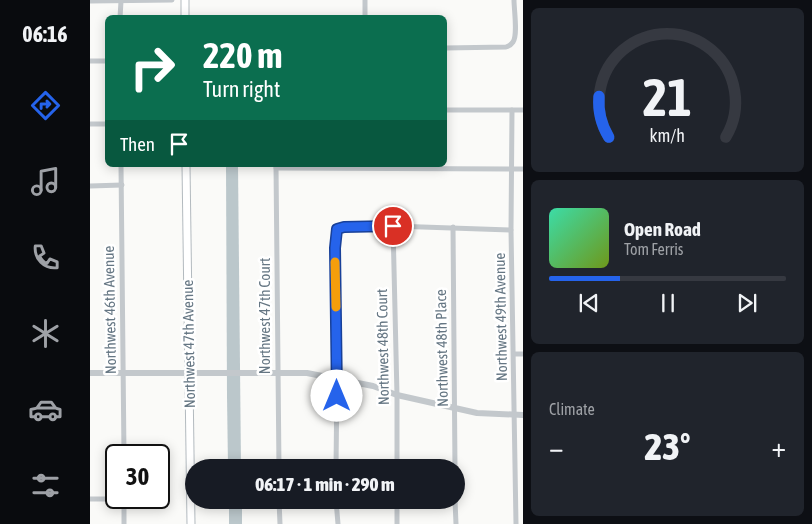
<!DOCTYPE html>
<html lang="en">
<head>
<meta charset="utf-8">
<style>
  :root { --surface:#171b24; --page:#20242c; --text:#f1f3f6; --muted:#9ea1a6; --line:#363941; --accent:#2563eb }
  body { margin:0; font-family:"Asap Condensed",sans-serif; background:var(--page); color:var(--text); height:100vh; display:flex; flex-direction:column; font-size:19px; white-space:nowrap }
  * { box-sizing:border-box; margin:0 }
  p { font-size:16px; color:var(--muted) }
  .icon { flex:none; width:28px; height:28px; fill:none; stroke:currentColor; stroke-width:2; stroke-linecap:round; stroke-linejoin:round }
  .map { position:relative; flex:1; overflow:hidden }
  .drawer { display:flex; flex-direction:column; gap:8px; padding:8px; background:#0d0f14; width:289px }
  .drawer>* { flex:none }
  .hud { position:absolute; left:15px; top:15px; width:342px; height:152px; border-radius:8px; box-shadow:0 2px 12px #0003; background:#0b6e4f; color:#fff; overflow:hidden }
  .speed { position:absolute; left:15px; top:444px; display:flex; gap:10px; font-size:25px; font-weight:700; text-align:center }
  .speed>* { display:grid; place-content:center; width:65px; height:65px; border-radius:50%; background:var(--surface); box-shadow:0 2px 12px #0003; line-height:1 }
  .speed .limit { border:2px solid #111; border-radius:8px; background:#fff; color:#111 }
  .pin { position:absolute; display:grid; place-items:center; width:42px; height:42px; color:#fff; margin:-21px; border:2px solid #fff; border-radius:50%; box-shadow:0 1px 5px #0007 }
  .me { position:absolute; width:55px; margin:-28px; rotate:0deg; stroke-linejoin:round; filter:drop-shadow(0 0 4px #0008) }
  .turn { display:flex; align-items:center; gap:18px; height:105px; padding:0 15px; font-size:22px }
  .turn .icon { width:65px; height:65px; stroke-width:2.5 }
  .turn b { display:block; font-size:35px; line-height:42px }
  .then { display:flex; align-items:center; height:48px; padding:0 15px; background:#0003; gap:10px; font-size:19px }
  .big { font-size:38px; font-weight:800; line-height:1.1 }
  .drawer .widget { flex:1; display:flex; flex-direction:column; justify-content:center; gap:8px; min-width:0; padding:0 18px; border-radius:8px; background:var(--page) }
  .drawer .dial { align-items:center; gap:0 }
  .dial svg { height:130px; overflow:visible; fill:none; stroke:var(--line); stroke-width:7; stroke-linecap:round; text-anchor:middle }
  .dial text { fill:var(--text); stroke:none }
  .song { display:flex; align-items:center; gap:15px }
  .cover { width:60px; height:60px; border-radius:8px; background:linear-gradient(135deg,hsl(160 70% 55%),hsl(80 70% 35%)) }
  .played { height:5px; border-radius:2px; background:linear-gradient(90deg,var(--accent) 30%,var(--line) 30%) }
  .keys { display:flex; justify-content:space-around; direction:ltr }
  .heat { display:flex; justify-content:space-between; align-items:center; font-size:28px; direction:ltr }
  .trip { position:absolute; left:95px; top:459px; width:280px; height:50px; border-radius:25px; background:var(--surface); box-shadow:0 2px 12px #0003; font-weight:800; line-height:50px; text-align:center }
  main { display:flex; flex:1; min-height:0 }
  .tab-bar { display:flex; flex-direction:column; width:90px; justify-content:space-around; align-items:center; background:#090b0e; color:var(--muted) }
  .tab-bar .icon { width:35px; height:35px }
  .tab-bar .selected { color:var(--accent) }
  .tab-bar b { font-size:22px; color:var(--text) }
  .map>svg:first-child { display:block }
  .water { fill:#bbc7cb }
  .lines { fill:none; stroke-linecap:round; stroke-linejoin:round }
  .secondary-casing { stroke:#b3babf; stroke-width:9 }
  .minor { stroke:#c3c8cc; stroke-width:5 }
  .tertiary { stroke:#c3c8cc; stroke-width:6 }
  .secondary { stroke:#fff; stroke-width:7 }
  .route-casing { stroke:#184099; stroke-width:12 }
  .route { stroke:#2563eb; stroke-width:9 }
  .slow { stroke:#f59e0b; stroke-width:9 }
  .labels { text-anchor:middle; stroke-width:5; stroke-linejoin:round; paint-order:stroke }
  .street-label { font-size:15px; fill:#657683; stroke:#fff }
</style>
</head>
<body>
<main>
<nav class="tab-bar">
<b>06:16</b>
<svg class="icon selected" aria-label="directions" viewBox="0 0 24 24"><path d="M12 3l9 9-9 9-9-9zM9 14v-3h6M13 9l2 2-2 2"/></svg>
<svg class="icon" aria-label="music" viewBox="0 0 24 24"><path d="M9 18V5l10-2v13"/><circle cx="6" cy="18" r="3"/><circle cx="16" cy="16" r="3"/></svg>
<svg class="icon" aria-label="phone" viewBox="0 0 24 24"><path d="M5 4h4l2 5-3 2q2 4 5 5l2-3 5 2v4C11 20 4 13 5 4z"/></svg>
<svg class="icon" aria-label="climate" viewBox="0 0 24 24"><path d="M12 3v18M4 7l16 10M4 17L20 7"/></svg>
<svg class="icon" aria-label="car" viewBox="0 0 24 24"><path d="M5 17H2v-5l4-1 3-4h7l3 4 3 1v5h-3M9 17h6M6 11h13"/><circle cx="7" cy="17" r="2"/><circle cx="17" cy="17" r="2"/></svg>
<svg class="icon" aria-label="filters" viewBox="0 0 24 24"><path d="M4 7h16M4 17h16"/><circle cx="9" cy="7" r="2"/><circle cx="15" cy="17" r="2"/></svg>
</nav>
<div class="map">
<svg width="434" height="524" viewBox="0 0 434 524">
  <rect width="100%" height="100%" fill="#fafaf8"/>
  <g class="water">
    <polygon points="136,165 148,165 151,467 138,467 137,396"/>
    <rect x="139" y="500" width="13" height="24"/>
  </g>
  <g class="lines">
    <g class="secondary-casing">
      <g id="secondary">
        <polyline points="95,18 95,0"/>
        <polyline points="96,165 101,524"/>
      </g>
    </g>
    <g class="minor">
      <polyline points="275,0 275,18"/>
      <polyline points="0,1 82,0"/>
      <polyline points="30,18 31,1"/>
      <path d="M355,48L416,47C419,46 421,45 423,42C428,35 424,10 424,0"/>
      <polyline points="0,61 18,61"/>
      <polyline points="355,110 434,110"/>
      <polyline points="422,110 421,230 426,524"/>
      <polyline points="0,124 18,124"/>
      <polyline points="31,165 34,455"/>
      <polyline points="186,165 189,468"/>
      <polyline points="186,168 434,169"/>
      <polyline points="0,186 32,185"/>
      <polyline points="303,226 307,395 307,468"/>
      <polyline points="363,227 365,468"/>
      <polyline points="424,354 434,354"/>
      <polyline points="246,468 247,378 245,248 247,229 254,227 303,226 421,230"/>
      <polyline points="0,499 34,499"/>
      <polyline points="189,500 190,524"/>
      <polyline points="246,500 248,524"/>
      <polyline points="307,500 307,524"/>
      <polyline points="365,500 366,524"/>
      <polyline points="34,524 34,498"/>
    </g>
    <polyline class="tertiary" points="0,373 217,373 283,386 307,395 387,413 434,415"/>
    <use href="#secondary" class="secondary"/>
  </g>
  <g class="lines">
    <g class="route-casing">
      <polyline id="route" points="247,396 245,248 247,229 254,227 303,226"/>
    </g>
    <use href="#route" class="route"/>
    <polyline class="slow" points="245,262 246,307"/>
  </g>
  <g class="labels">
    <g class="street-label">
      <text transform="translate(20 310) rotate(-91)" y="5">Northwest 46th Avenue</text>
      <text transform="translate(175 316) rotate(-90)" y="5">Northwest 47th Court</text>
      <text transform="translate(411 317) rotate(-91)" y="5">Northwest 49th Avenue</text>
      <text transform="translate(99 344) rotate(-91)" y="5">Northwest 47th Avenue</text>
      <text transform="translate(293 347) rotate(-91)" y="5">Northwest 48th Court</text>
      <text transform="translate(352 348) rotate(-91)" y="5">Northwest 48th Place</text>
    </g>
  </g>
</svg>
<div class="speed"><div class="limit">30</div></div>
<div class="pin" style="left:303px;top:226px;background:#d93025"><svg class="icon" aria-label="arrive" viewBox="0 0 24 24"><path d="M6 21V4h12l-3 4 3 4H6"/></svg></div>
<svg class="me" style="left:247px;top:396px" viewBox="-20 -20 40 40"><circle r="19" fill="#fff"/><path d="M0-13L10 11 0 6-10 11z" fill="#2563eb"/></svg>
<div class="trip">06:17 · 1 min · 290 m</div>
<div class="hud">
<div class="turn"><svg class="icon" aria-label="right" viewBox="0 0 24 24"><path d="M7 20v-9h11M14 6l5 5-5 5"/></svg><div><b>220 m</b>Turn right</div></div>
<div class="then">Then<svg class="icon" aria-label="arrive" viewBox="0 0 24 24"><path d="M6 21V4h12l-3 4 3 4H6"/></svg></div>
</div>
</div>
<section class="drawer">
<div class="widget dial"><svg viewBox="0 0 100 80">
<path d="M14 69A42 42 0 1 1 86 69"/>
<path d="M14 69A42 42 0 0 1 8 44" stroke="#2563eb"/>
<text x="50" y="56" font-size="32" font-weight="700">21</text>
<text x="50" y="72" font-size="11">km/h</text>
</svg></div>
<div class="widget">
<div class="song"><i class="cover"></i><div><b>Open Road</b><p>Tom Ferris</p></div></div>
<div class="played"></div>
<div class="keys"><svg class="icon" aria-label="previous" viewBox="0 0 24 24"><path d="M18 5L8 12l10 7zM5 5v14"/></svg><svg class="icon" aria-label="pause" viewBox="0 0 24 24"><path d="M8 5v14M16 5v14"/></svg><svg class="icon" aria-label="next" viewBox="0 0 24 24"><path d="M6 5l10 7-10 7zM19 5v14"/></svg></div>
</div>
<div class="widget"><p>Climate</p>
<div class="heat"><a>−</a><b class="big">23°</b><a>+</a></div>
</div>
</section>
</main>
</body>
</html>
